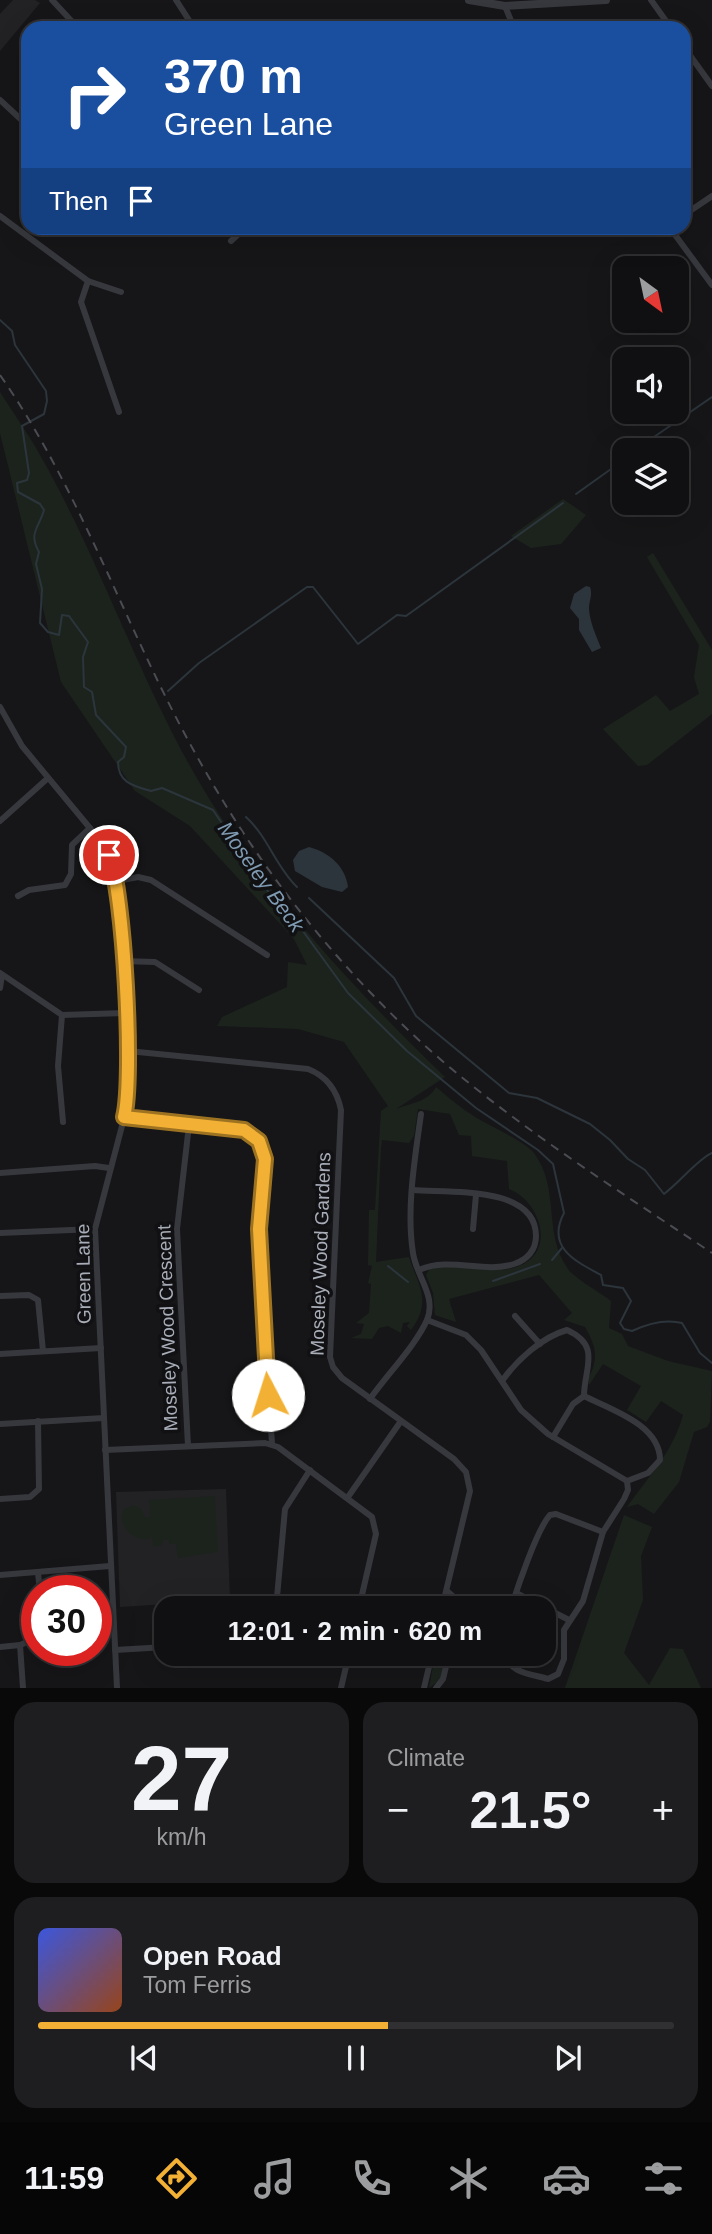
<!DOCTYPE html>
<html lang="en">
<head>
<meta charset="utf-8">
<style>
  :root { --surface:#101012; --page:#1e1e20; --text:#f1f3f6; --muted:#9c9d9f; --line:#303032; --accent:#f2b134 }
  body { margin:0; font-family:Arial,sans-serif; background:var(--page); color:var(--text); height:100vh; display:flex; flex-direction:column; font-size:26px; white-space:nowrap }
  * { box-sizing:border-box; margin:0 }
  p { font-size:23px; color:var(--muted) }
  .icon { flex:none; width:38px; height:38px; fill:none; stroke:currentColor; stroke-width:2; stroke-linecap:round; stroke-linejoin:round }
  .map { position:relative; height:1688px; overflow:hidden }
  .details { display:flex; flex-direction:column; gap:14px; padding:14px; background:#09090a; flex:1 }
  .details>* { flex:none }
  .top-card { position:absolute; left:21px; top:21px; width:670px; height:214px; border-radius:21px; box-shadow:0 7px 28px #0002,0 0 0 2px var(--line); background:#1a4fa0; color:#fff; overflow:hidden }
  .needle { width:46px; rotate:147deg }
  .controls { position:absolute; left:612px; top:256px; display:grid; gap:14px }
  .controls a { display:grid; place-items:center; width:77px; height:77px; border-radius:14px; background:var(--surface); box-shadow:0 7px 28px #0002,0 0 0 2px var(--line); font-size:35px }
  .speed { position:absolute; left:21px; top:1575px; display:flex; gap:14px; font-size:35px; font-weight:700; text-align:center }
  .speed>* { display:grid; place-content:center; width:91px; height:91px; border-radius:50%; background:var(--surface); box-shadow:0 7px 28px #0002,0 0 0 2px var(--line); line-height:1 }
  .speed .limit { border:10px solid #d22; background:#fff; color:#111 }
  .pin { position:absolute; display:grid; place-items:center; width:60px; height:60px; color:#fff; margin:-30px; border:4px solid #fff; border-radius:50%; box-shadow:0 2px 7px #0007 }
  .me { position:absolute; width:77px; margin:-38px; rotate:355deg; stroke-linejoin:round; filter:drop-shadow(0 0 5px #0008) }
  .turn { display:flex; align-items:center; gap:24px; height:147px; padding:0 28px; font-size:32px }
  .turn .icon { width:91px; height:91px; stroke-width:2.5 }
  .turn b { display:block; font-size:49px; line-height:60px }
  .then { display:flex; align-items:center; height:66px; padding:0 28px; background:#0003; gap:14px; font-size:26px }
  .big { font-size:52px; font-weight:700; line-height:1.1 }
  .details .widget { flex:1; display:flex; flex-direction:column; justify-content:center; gap:10px; min-width:0; padding:0 24px; border-radius:21px; background:var(--page) }
  .details .dial { align-items:center; gap:0 }
  .dial b { font-size:91px; line-height:1 }
  .song { display:flex; align-items:center; gap:21px }
  .cover { width:84px; height:84px; border-radius:10px; background:linear-gradient(135deg,hsl(230 70% 55%),hsl(20 70% 35%)) }
  .played { height:7px; border-radius:4px; background:linear-gradient(90deg,var(--accent) 55%,var(--line) 55%) }
  .keys { display:flex; justify-content:space-around; direction:ltr }
  .heat { display:flex; justify-content:space-between; align-items:center; font-size:38px; direction:ltr }
  .details .tiles { flex:1; display:grid; gap:14px; grid-template-columns:1fr 1fr }
  .widget:last-child { grid-column:span 2 }
  .trip { position:absolute; left:154px; top:1596px; width:402px; height:70px; border-radius:21px; background:var(--surface); box-shadow:0 7px 28px #0002,0 0 0 2px var(--line); font-weight:700; line-height:70px; text-align:center }
  .menu { display:flex; height:112px; justify-content:space-around; align-items:center; background:#060607; color:var(--muted) }
  .menu .icon { width:49px; height:49px }
  .menu .selected { color:var(--accent) }
  .menu b { font-size:32px; color:var(--text) }
  .map>svg:first-child { display:block }
  .built { fill:#222225 }
  .green { fill:#1c231d }
  .water { fill:#2c353c }
  .lines { fill:none; stroke-linecap:round; stroke-linejoin:round }
  .stream { stroke:#2c353c; stroke-width:2 }
  .minor { stroke:#37383d; stroke-width:6 }
  .tertiary { stroke:#37383d; stroke-width:8 }
  .rail { stroke:#4a4c52; stroke-width:2; stroke-dasharray:9 7; stroke-linecap:butt }
  .route-casing { stroke:#9d7322; stroke-width:18 }
  .route { stroke:#f2b134; stroke-width:12 }
  .labels { text-anchor:middle; stroke-width:7; stroke-linejoin:round; paint-order:stroke }
  .street-label { font-size:19px; fill:#a8adb8; stroke:#111113 }
  .water-label { font-size:21px; font-style:italic; fill:#7f9bb3; stroke:#111113 }
</style>
</head>
<body>
<div class="map">
<svg width="712" height="1688" viewBox="0 0 712 1688">
  <rect width="100%" height="100%" fill="#161618"/>
  <g class="built">
    <polygon points="13,0 35,0 40,3 0,51 0,14"/>
    <polygon points="226,1489 230,1600 120,1607 116,1492"/>
  </g>
  <g class="green">
    <path d="M0,392C13,413 28,433 40,455C97,555 134,665 190,766C256,884 348,983 445,1077L396,1109C411,1103 428,1102 436,1087C450,1099 467,1113 484,1122C495,1128 526,1143 534,1153C561,1190 542,1232 568,1269C574,1278 601,1293 611,1301L609,1328L622,1334L628,1346L668,1361L712,1371L710,1422L707,1427L694,1432L679,1482L654,1514L638,1504L627,1507C648,1477 673,1452 683,1415L661,1401L646,1422L627,1410L641,1386L603,1364L589,1385C587,1377 590,1376 593,1368C598,1352 593,1341 585,1327L564,1320L572,1313L539,1275L449,1299L456,1322L435,1315L433,1293L426,1275L430,1268C459,1261 491,1277 519,1266C557,1251 540,1201 509,1189L507,1161L472,1156L471,1136L459,1135L450,1114L418,1109L414,1136L409,1143L382,1140L381,1147L376,1262L409,1257C419,1287 432,1301 411,1330L407,1326L410,1322L403,1323L401,1333L388,1326L379,1328L372,1339L351,1338L361,1334L364,1324L356,1323L369,1313L371,1284L368,1283L372,1266L368,1265L369,1210H375L381,1111L388,1106L344,1042L298,1029L217,1026L222,1017L287,987L288,962L307,965L294,939L190,826L135,791L61,682L0,433Z"/>
    <polygon points="563,499 586,515 561,544 531,548 511,536"/>
    <polygon points="653,553 712,650 712,714 647,765 638,766 603,729 656,695 670,711 699,694 694,677 699,645 647,557"/>
    <path d="M215,1496L218,1552L178,1558L176,1544H169V1540H163V1545L153,1547L152,1534L150,1539C133,1541 116,1527 124,1509L134,1505L141,1509L145,1517H150L149,1500Z"/>
    <polygon points="624,1515 652,1527 641,1556 643,1600 624,1653 649,1685 670,1648 683,1649 701,1688 565,1688"/>
    <polygon points="435,1654 446,1654 440,1680 429,1688"/>
  </g>
  <g class="water">
    <path d="M586,586L590,587C593,595 589,600 589,609C590,623 596,635 601,648L592,652L579,630V619L570,608L574,594Z"/>
    <path d="M309,847C330,853 345,866 348,887L342,892L322,887L295,871L293,860L299,851Z"/>
  </g>
  <g class="lines">
    <g class="stream">
      <path d="M0,320L12,331L15,345L46,391L47,401L44,414L22,426L29,473L27,480L17,483L18,492L40,504L44,510C39,528 28,533 39,552L36,564L42,589L40,623L48,632L59,635L62,615L69,616L88,642L83,657L84,687L92,692L96,715L126,747L124,757L118,762C118,783 134,786 151,791L162,788L213,810L264,886L286,915L297,923L348,993L407,1051L476,1108L538,1150L553,1164L564,1213C546,1247 575,1261 601,1275L603,1285L623,1288L631,1301L620,1323L624,1329L632,1331C647,1324 666,1319 682,1323L700,1353L712,1363"/>
      <polyline points="635,450 712,397"/>
      <polyline points="576,494 625,459"/>
      <polyline points="168,691 199,663 307,587 313,587 358,644 397,615 406,616 563,503"/>
      <path d="M246,817C268,837 276,867 297,887"/>
      <path d="M309,898L394,978L416,1016L509,1093L537,1098L590,1124L610,1140L628,1159L645,1170L664,1194C679,1183 698,1159 712,1153"/>
      <polyline points="552,1260 562,1248"/>
      <polyline points="388,1266 408,1282"/>
      <polyline points="493,1281 540,1264"/>
    </g>
    <g class="minor">
      <polyline points="52,0 78,28"/>
      <polyline points="176,0 194,28"/>
      <polyline points="651,0 671,28"/>
      <polyline points="505,6 514,28"/>
      <polyline points="684,47 712,86"/>
      <polyline points="0,100 28,126"/>
      <polyline points="684,215 712,196"/>
      <polyline points="0,216 88,281 81,302 119,412"/>
      <polyline points="160,228 169,234"/>
      <polyline points="670,228 712,285"/>
      <polyline points="231,241 245,228"/>
      <polyline points="88,281 121,292"/>
      <polyline points="0,707 22,746 99,839 109,855 117,881 128,1103 95,1229 117,1688"/>
      <polyline points="0,821 48,778"/>
      <polyline points="117,881 138,877 151,880 267,955"/>
      <polyline points="18,896 29,890 65,885 71,874 72,845 90,828"/>
      <polyline points="122,961 155,962 199,990"/>
      <polyline points="0,973 62,1015 125,1013"/>
      <polyline points="0,988 2,975"/>
      <polyline points="62,1015 58,1066 63,1122"/>
      <path d="M128,1051L308,1069C326,1076 337,1090 341,1110L330,1357L333,1367L342,1378L454,1459L466,1472L470,1491L442,1608"/>
      <polyline points="124,1117 244,1130 259,1141 266,1159 259,1229 272,1444"/>
      <polyline points="0,1173 95,1166 109,1168"/>
      <path d="M413,1190C448,1193 536,1185 536,1236C536,1250 527,1260 514,1264C483,1274 450,1256 419,1270"/>
      <polyline points="473,1229 476,1195"/>
      <polyline points="0,1233 95,1229"/>
      <polyline points="0,1296 29,1295 38,1300 43,1351"/>
      <polyline points="515,1316 540,1344"/>
      <path d="M427,1320L466,1335L481,1350L521,1410L548,1434L627,1481L628,1490L624,1499L603,1532L583,1601L564,1630V1659L558,1674L548,1679C532,1674 508,1673 506,1654"/>
      <polyline points="0,1354 101,1348"/>
      <path d="M502,1381C517,1360 542,1337 567,1330C602,1346 584,1368 584,1396"/>
      <path d="M370,1399C386,1376 416,1345 427,1320C437,1296 416,1276 413,1253C406,1209 415,1158 421,1114"/>
      <polyline points="0,1424 104,1418"/>
      <path d="M553,1437L573,1404L584,1396C612,1410 660,1425 660,1460L648,1473L627,1481"/>
      <polyline points="188,1446 177,1229 189,1125"/>
      <polyline points="105,1450 265,1443 278,1447 372,1517 376,1534 359,1608"/>
      <polyline points="348,1497 401,1421"/>
      <polyline points="0,1499 30,1497 39,1489 38,1421"/>
      <polyline points="38,1573 40,1591"/>
      <polyline points="0,1575 110,1566"/>
      <polyline points="447,1591 455,1598 459,1608"/>
      <polyline points="518,1594 569,1620"/>
      <polyline points="276,1608 285,1509 310,1470"/>
      <path d="M511,1608C517,1589 537,1529 550,1515L556,1514L603,1532"/>
      <polyline points="20,1645 23,1688"/>
      <polyline points="0,1647 20,1645 37,1638"/>
      <polyline points="115,1650 166,1647"/>
      <polyline points="341,1688 349,1654"/>
      <polyline points="424,1688 432,1654"/>
      <polyline points="436,1688 443,1679 449,1654"/>
    </g>
    <polyline class="tertiary" points="469,0 505,6 606,0"/>
    <path class="rail" d="M0,375C81,491 125,627 194,751C258,868 345,978 447,1065C530,1135 622,1193 712,1253"/>
  </g>
  <g class="lines">
    <g class="route-casing">
      <path id="route" d="M109,855C124,892 134,1077 124,1117L244,1130L259,1141L265,1159L259,1229L268,1395"/>
    </g>
    <use href="#route" class="route"/>
  </g>
  <g class="labels">
    <g class="street-label">
      <text transform="translate(320 1254) rotate(-88)" y="7">Moseley Wood Gardens</text>
      <text transform="translate(83 1274) rotate(-91)" y="7">Green Lane</text>
      <text transform="translate(167 1328) rotate(-92)" y="7">Moseley Wood Crescent</text>
    </g>
    <g class="water-label">
      <text transform="translate(261 877) rotate(54)" y="7">Moseley Beck</text>
    </g>
  </g>
</svg>
<div class="controls">
<a><svg class="needle" viewBox="-14 -14 28 28"><path d="M0-13l5 13h-10z" fill="#e53935"/><path d="M0 13l5-13h-10z" fill="#9c9d9f"/></svg></a>
<a><svg class="icon" aria-label="sound" viewBox="0 0 24 24"><path d="M4 9h4l5-4v14l-5-4H4zM17 9q2 3 0 6"/></svg></a>
<a><svg class="icon" aria-label="layers" viewBox="0 0 24 24"><path d="M12 4l9 5-9 5-9-5zM3 14l9 5 9-5"/></svg></a>
</div>
<div class="speed"><div class="limit">30</div></div>
<div class="pin" style="left:109px;top:855px;background:#d93025"><svg class="icon" aria-label="arrive" viewBox="0 0 24 24"><path d="M6 21V4h12l-3 4 3 4H6"/></svg></div>
<svg class="me" style="left:268px;top:1395px" viewBox="-20 -20 40 40"><circle r="19" fill="#fff"/><path d="M0-13L10 11 0 6-10 11z" fill="#f2b134"/></svg>
<div class="trip">12:01 · 2 min · 620 m</div>
<div class="top-card">
<div class="turn"><svg class="icon" aria-label="right" viewBox="0 0 24 24"><path d="M7 20v-9h11M14 6l5 5-5 5"/></svg><div><b>370 m</b>Green Lane</div></div>
<div class="then">Then<svg class="icon" aria-label="arrive" viewBox="0 0 24 24"><path d="M6 21V4h12l-3 4 3 4H6"/></svg></div>
</div>
</div>
<section class="details">
<div class="tiles">
<div class="widget dial"><b>27</b><p>km/h</p></div>
<div class="widget"><p>Climate</p>
<div class="heat"><a>−</a><b class="big">21.5°</b><a>+</a></div>
</div>
<div class="widget">
<div class="song"><i class="cover"></i><div><b>Open Road</b><p>Tom Ferris</p></div></div>
<div class="played"></div>
<div class="keys"><svg class="icon" aria-label="previous" viewBox="0 0 24 24"><path d="M18 5L8 12l10 7zM5 5v14"/></svg><svg class="icon" aria-label="pause" viewBox="0 0 24 24"><path d="M8 5v14M16 5v14"/></svg><svg class="icon" aria-label="next" viewBox="0 0 24 24"><path d="M6 5l10 7-10 7zM19 5v14"/></svg></div>
</div>
</div>
</section>
<nav class="menu">
<b>11:59</b>
<svg class="icon selected" aria-label="directions" viewBox="0 0 24 24"><path d="M12 3l9 9-9 9-9-9zM9 14v-3h6M13 9l2 2-2 2"/></svg>
<svg class="icon" aria-label="music" viewBox="0 0 24 24"><path d="M9 18V5l10-2v13"/><circle cx="6" cy="18" r="3"/><circle cx="16" cy="16" r="3"/></svg>
<svg class="icon" aria-label="phone" viewBox="0 0 24 24"><path d="M5 4h4l2 5-3 2q2 4 5 5l2-3 5 2v4C11 20 4 13 5 4z"/></svg>
<svg class="icon" aria-label="climate" viewBox="0 0 24 24"><path d="M12 3v18M4 7l16 10M4 17L20 7"/></svg>
<svg class="icon" aria-label="car" viewBox="0 0 24 24"><path d="M5 17H2v-5l4-1 3-4h7l3 4 3 1v5h-3M9 17h6M6 11h13"/><circle cx="7" cy="17" r="2"/><circle cx="17" cy="17" r="2"/></svg>
<svg class="icon" aria-label="filters" viewBox="0 0 24 24"><path d="M4 7h16M4 17h16"/><circle cx="9" cy="7" r="2"/><circle cx="15" cy="17" r="2"/></svg>
</nav>
</body>
</html>
